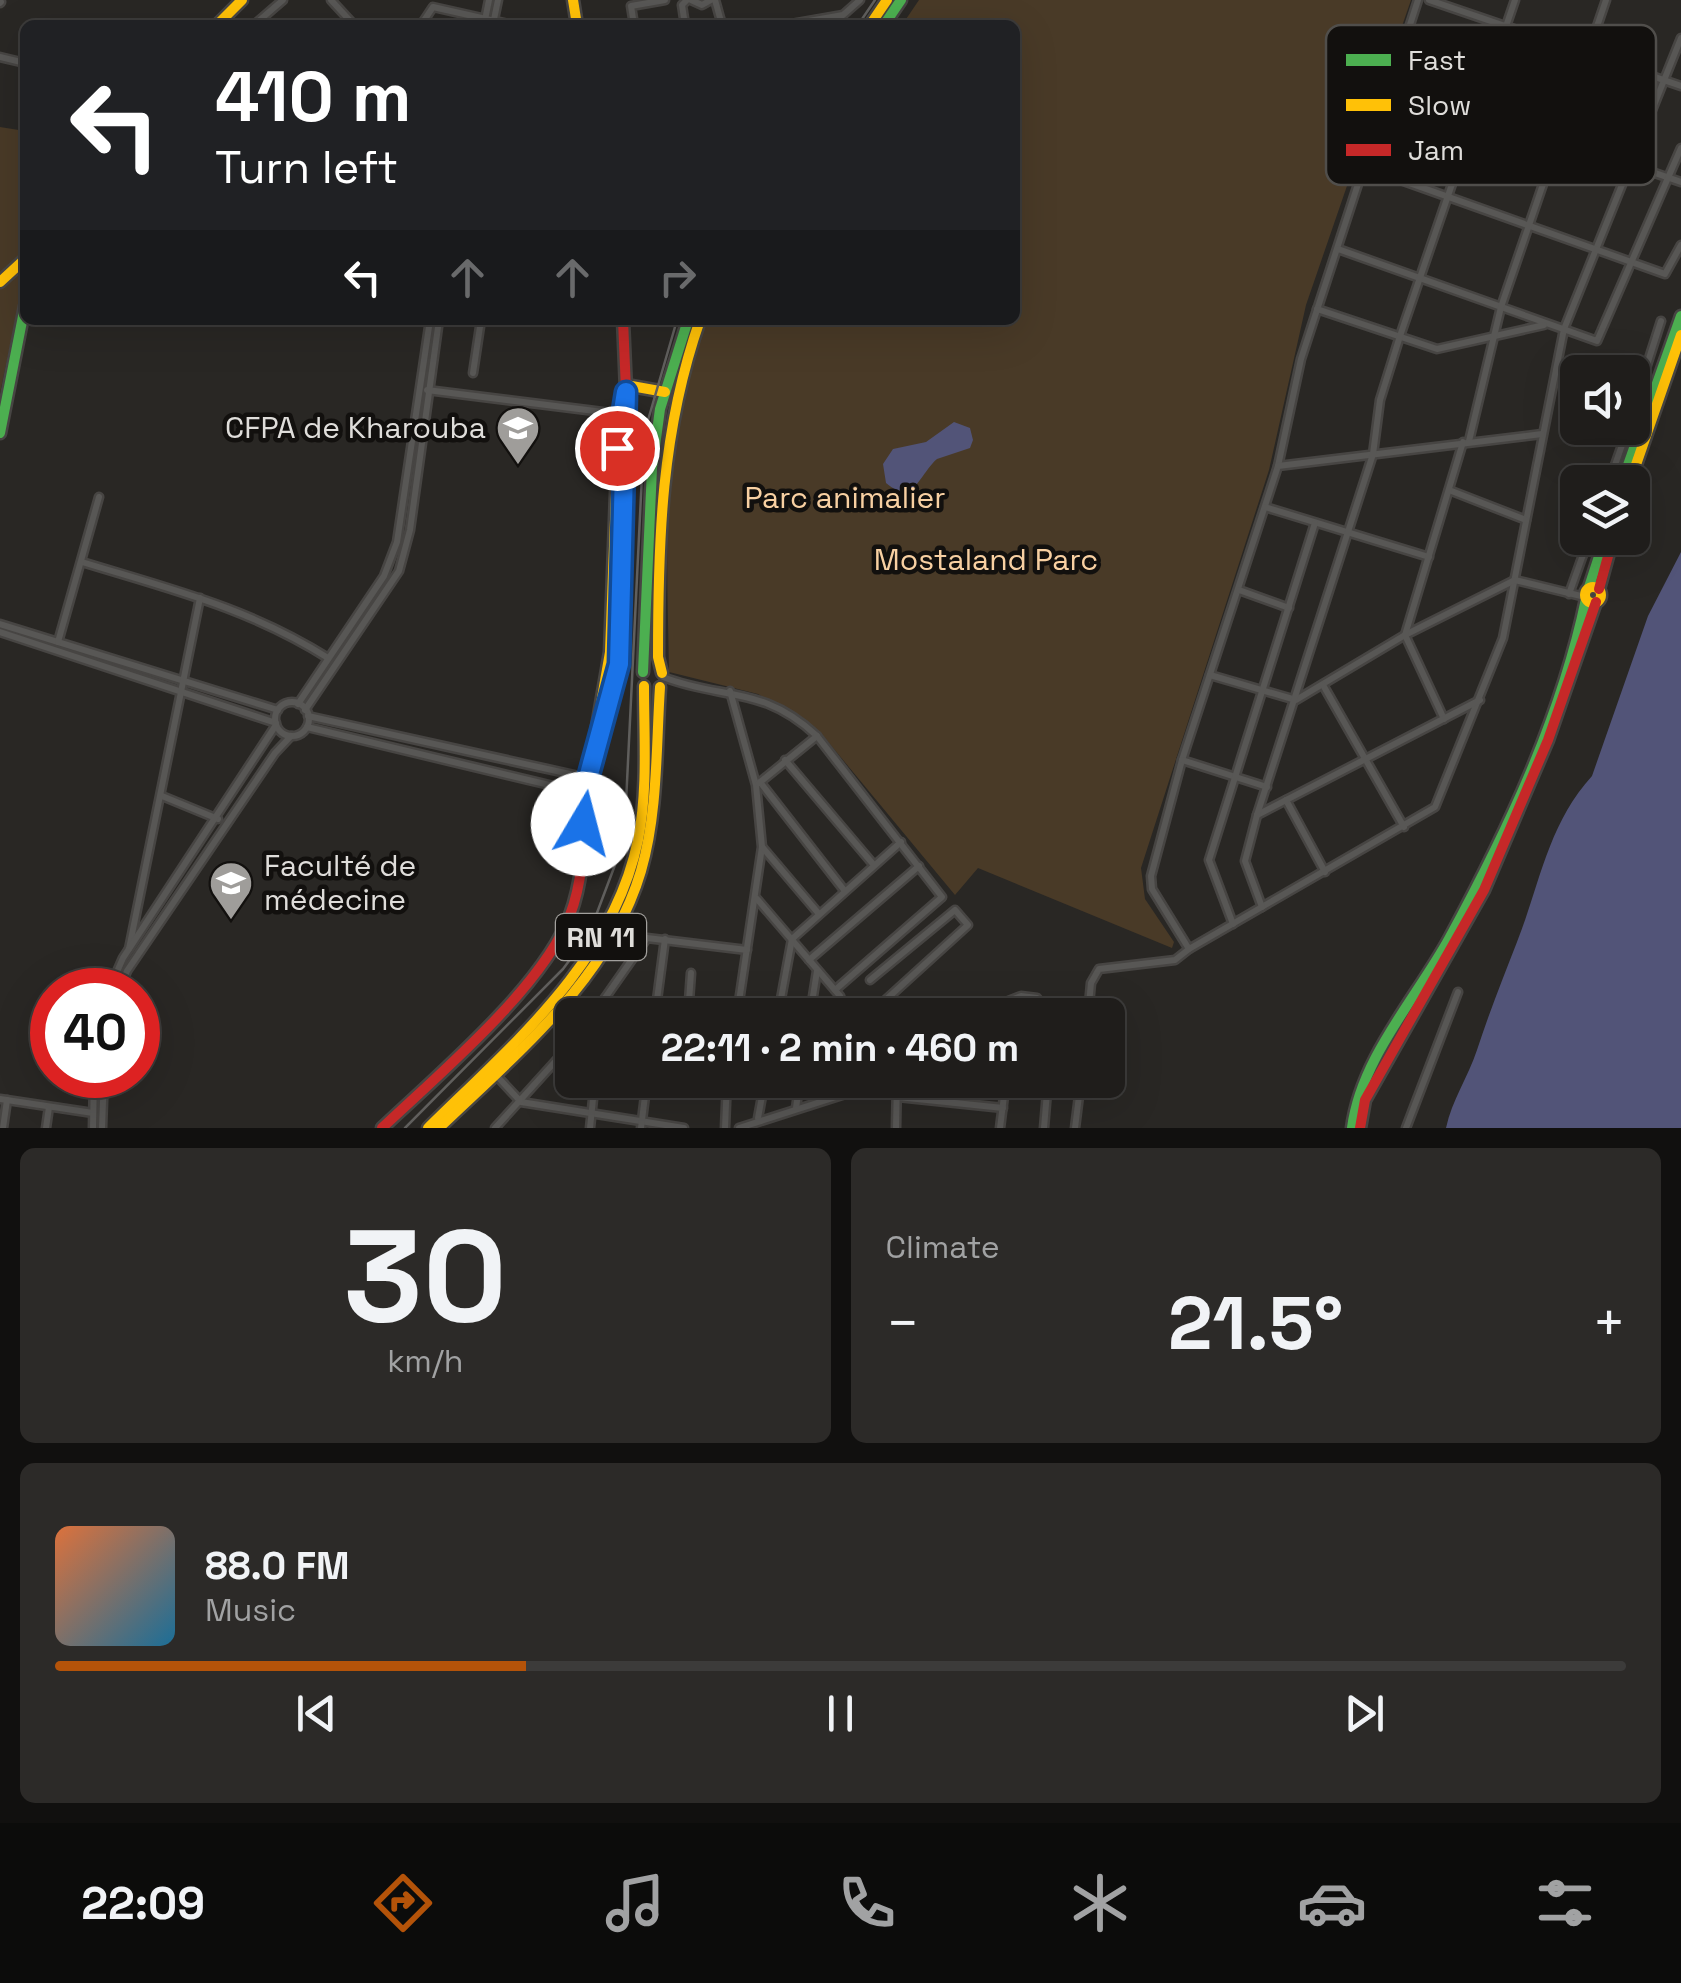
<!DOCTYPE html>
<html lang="en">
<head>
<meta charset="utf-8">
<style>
  :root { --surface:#1f1d1b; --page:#2c2a28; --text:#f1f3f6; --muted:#a1a2a3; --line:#3c3b3a; --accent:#b45309 }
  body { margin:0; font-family:"Space Grotesk",sans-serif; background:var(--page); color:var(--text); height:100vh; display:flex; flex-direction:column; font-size:38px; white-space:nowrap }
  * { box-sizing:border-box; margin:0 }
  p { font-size:32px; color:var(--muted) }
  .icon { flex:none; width:55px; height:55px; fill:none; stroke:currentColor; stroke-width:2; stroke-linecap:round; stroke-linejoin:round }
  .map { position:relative; height:1128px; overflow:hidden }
  .details { display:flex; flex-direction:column; gap:20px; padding:20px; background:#11100f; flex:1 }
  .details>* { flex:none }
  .hud { position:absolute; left:20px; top:20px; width:1000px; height:305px; border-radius:15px; box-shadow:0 10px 40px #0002,0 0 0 2px var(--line); background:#202124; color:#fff; overflow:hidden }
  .buttons { position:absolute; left:1560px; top:355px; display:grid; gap:20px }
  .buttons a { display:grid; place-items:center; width:90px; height:90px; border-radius:15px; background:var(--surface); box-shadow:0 10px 40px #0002,0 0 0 2px var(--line); font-size:50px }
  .speed { position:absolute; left:30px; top:968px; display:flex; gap:20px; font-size:50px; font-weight:700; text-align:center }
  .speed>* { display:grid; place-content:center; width:130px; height:130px; border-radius:50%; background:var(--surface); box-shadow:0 10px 40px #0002,0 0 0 2px var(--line); line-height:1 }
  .speed .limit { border:15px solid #d22; background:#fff; color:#111 }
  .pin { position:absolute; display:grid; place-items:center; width:85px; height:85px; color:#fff; margin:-42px; border:5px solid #fff; border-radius:50%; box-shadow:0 2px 10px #0007 }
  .me { position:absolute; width:110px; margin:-55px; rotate:8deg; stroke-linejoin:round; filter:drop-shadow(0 0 8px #0008) }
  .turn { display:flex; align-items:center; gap:35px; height:210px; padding:0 30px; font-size:45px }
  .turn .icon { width:130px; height:130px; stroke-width:2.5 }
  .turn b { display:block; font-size:70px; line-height:85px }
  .lanes { display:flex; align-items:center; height:95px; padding:0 30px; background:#0003; justify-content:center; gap:50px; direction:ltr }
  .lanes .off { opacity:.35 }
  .big { font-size:75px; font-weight:600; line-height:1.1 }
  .details .card { flex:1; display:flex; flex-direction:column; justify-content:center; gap:15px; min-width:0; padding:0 35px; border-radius:15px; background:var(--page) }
  .details .dial { align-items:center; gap:0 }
  .dial b { font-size:130px; line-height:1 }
  .song { display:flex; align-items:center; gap:30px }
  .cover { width:120px; height:120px; border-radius:15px; background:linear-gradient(135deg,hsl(20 70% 55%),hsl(200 70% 35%)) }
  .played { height:10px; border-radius:5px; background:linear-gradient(90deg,var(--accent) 30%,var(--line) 30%) }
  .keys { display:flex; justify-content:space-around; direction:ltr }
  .heat { display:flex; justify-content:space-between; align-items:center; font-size:55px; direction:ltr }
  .details .tiles { flex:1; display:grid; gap:20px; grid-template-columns:1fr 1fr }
  .card:last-child { grid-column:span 2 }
  .trip { position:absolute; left:555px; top:998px; width:570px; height:100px; border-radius:15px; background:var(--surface); box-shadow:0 10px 40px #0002,0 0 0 2px var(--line); font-weight:600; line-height:100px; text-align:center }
  .dock { display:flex; height:160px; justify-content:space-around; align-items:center; background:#0c0c0b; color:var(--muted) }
  .dock .icon { width:70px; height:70px }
  .dock .selected { color:var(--accent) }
  .dock b { font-size:45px; color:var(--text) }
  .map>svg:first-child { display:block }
  .green { fill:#493a27 }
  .water { fill:#525478 }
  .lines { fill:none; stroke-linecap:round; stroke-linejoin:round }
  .street-casing { stroke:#474543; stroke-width:11 }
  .fast-casing { stroke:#474543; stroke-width:15 }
  .slow-casing { stroke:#474543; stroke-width:15 }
  .jam-casing { stroke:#474543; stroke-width:15 }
  .street { stroke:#585755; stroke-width:6 }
  .fast { stroke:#4caf50; stroke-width:10 }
  .slow { stroke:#ffc107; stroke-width:10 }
  .jam { stroke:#c62828; stroke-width:10 }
  .tram { stroke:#605f5d; stroke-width:2.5 }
  .route-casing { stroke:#114b97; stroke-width:25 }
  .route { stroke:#1a73e8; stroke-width:18 }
  .labels { text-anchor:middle; stroke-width:9; stroke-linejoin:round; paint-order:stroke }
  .shield { fill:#12100e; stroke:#a2a09d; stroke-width:2.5 }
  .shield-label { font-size:28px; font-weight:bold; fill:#dfddda }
  .poi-label { font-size:30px; fill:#dfddda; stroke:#12100e; text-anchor:end }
  .park-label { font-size:30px; fill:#f8d0a2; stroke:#12100e }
  .key { fill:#12100e; stroke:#504e4b; stroke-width:2.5 }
  .key-label { font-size:28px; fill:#dfddda }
</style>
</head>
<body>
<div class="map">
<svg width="1681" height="1128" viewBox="0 0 1681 1128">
  <rect width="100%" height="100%" fill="#292724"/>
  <g class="green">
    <path d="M919,0H1411L1306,305L1269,470L1141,868L1145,899L1174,942L1172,948L978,868L955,895L819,731L758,694L669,672C667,545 659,441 704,320H1015V25H902Z"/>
    <polygon points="0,127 25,131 25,275 0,393"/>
  </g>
  <g class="water">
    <path d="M954,422L970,428L973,440L970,448L937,459C920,473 914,507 886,483L883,464L893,449L926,442Z"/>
    <path d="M1681,552V1128H1446C1452,1100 1468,1077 1477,1050C1489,1013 1503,978 1517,942C1540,884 1548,824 1592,776L1648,616Z"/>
  </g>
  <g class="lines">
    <g class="street-casing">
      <g id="street">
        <polyline points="331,0 354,25"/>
        <polyline points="691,0 702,5 711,0"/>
        <polyline points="715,0 722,25"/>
        <polyline points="1418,0 1301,359 1278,466 1182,760 1151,876 1152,889 1189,949 1435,807 1503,638 1564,329 1681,38"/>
        <polyline points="1429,0 1681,86"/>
        <polyline points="0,3 1,2"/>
        <polyline points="493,24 498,0"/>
        <polyline points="254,25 283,0"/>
        <polyline points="421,25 433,7 513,25"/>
        <polyline points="484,25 489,0"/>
        <polyline points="634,25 631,6 665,0"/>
        <polyline points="685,25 682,5 687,0"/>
        <polyline points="786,25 843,15 860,0"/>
        <polyline points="0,57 25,63"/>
        <polyline points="1581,73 1605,90 1620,127 1643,137"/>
        <polyline points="1394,83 1681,182"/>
        <polyline points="1367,168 1665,274 1681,245"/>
        <polyline points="1338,249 1597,341 1681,148"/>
        <polyline points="1317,309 1437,349 1544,325"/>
        <polyline points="473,373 481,320"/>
        <polyline points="427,390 619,414"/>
        <polyline points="1632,412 1661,321"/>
        <polyline points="1469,441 1501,307 1606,0"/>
        <polyline points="1278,466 1542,434"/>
        <polyline points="1609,482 1628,428"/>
        <polyline points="1449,490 1526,520"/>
        <polyline points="1265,507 1429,557"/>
        <path d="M82,562C170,589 249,608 328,658"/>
        <polyline points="1239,590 1289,608"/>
        <polyline points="1569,594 1589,538"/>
        <polyline points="0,624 278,710"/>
        <polyline points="0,632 276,723"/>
        <polyline points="58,642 99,497"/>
        <polyline points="1210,675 1296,700 1405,635 1515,580 1585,597"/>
        <path d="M663,677C722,700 763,685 817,736L942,897L835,990"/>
        <polyline points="1323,685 1404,827"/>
        <polyline points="730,691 756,785 762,847 737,1015"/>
        <circle cx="292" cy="719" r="17"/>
        <polyline points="298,704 384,576 397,542 430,320"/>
        <polyline points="305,710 399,571 410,530 439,320"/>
        <polyline points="308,716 588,778"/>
        <polyline points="1444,719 1405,635 1463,442"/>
        <polyline points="307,727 587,794"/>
        <polyline points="785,760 873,864"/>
        <polyline points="1182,760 1267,787"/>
        <polyline points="760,782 844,890"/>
        <polyline points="759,783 817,736"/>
        <polyline points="162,796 218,819"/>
        <polyline points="1286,800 1325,872"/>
        <polyline points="1257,815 1480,700"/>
        <polyline points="763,848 819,914"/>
        <polyline points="757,899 840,996 846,1015"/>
        <polyline points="1262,907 1245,861 1257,815 1373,454 1380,400 1400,336 1515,0"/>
        <polyline points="1233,924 1209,860 1315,523"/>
        <polyline points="129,949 200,598"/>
        <polyline points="809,960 919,866"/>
        <polyline points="109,990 123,958 276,725"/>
        <polyline points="119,990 127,971 275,753 291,736"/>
        <polyline points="593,1015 647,938 747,950"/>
        <polyline points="655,1015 665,939"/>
        <polyline points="688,1015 691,973"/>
        <polyline points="778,1015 792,939 901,842"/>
        <polyline points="810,1015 817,971"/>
        <polyline points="869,1015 968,925 955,910 870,980"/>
        <polyline points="973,1015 1021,996 1037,998 1048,1015"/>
        <polyline points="1088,1015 1091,983 1099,969 1175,960 1189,949"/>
        <polyline points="495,1074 521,1102 684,1128"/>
        <polyline points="648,1080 726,1093"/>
        <polyline points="832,1096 836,1080"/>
        <polyline points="898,1097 1003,1108"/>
        <polyline points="0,1099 93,1113"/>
        <polyline points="796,1108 800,1080"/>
        <polyline points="758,1118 765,1080"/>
        <polyline points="3,1128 7,1100"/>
        <polyline points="46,1128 49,1107"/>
        <polyline points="93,1128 94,1075"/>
        <polyline points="102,1128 104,1075"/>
        <polyline points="495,1128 572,1043"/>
        <polyline points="590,1128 595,1080"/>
        <polyline points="641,1128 647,1080"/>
        <polyline points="725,1128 727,1080"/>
        <polyline points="739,1128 889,1080"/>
        <polyline points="896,1128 897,1080"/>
        <polyline points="1000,1128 1006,1080"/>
        <polyline points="1044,1128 1048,1080"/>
        <polyline points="1075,1128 1081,1080"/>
        <polyline points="1406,1128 1458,992"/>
      </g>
    </g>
    <g class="fast-casing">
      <g id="fast">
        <polyline points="884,25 901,0"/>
        <polyline points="0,433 25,306"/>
        <polyline points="1622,482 1681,316"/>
        <polyline points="1589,587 1605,538"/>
        <polyline points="643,672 652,468 660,409 688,320"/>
        <path d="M1352,1128C1361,1058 1416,999 1449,939C1507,832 1561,719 1586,599"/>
      </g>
    </g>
    <g class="slow-casing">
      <g id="slow">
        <polyline points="573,0 577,25"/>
        <polyline points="217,25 242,0"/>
        <polyline points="870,25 887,0"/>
        <polyline points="0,282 25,259"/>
        <polyline points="626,385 665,392"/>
        <polygon points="626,392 619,664 588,778 610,652 619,414"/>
        <polyline points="1630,482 1681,335"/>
        <circle cx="1593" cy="595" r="8"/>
        <path d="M662,673L658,657C658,540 661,431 700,320"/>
        <path d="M428,1128C512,1045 613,962 638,840C648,790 644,737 644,686"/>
        <path d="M439,1128C517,1053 609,979 641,871C658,812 656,748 660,687"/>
      </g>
    </g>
    <g class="jam-casing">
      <g id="jam">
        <polyline points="623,320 626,390"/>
        <polyline points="1599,589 1613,538"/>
        <path d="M382,1128C438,1075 544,986 570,915C586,873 584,823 588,778"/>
        <polyline points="1360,1128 1365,1100 1484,890 1548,740 1596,602"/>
      </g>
    </g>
    <use href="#street" class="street"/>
    <use href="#fast" class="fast"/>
    <use href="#slow" class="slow"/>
    <use href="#jam" class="jam"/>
    <g class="tram">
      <polyline points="858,25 875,0"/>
      <polyline points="405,1128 563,969 589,934 618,857 625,823 644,434 677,320"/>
    </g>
  </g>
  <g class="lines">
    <g class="route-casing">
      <polyline id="route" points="583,824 588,778 619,664 626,392 617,448"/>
    </g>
    <use href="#route" class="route"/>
  </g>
  <defs>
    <g id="university-pin" transform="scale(2.25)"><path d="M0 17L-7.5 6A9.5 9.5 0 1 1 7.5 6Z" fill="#9f9d9a" stroke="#12100e"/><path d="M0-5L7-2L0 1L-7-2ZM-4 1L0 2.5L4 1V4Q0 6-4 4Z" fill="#fff"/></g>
  </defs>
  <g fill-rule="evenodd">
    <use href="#university-pin" x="518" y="428"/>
    <use href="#university-pin" x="231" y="883"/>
  </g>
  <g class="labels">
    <rect class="shield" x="556" y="914" width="90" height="46" rx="8"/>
    <g class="shield-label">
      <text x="601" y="947">RN 11</text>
    </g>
    <g class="poi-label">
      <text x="486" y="438">CFPA de Kharouba</text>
      <text x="264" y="876" text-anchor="start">Faculté de<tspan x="264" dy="34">médecine</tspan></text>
    </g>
    <g class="park-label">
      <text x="845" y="508">Parc animalier</text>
      <text x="986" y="570">Mostaland Parc</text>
    </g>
  </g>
  <rect x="1326" y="25" width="330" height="160" rx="15" class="key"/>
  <rect x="1346" y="54" width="45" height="12" fill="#4caf50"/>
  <rect x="1346" y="99" width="45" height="12" fill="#ffc107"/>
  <rect x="1346" y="144" width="45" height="12" fill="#c62828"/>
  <g class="key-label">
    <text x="1408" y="70">Fast</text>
    <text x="1408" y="115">Slow</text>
    <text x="1408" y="160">Jam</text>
  </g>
</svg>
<div class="buttons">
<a><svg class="icon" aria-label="sound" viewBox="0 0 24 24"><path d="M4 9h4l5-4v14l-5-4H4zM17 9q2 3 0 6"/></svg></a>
<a><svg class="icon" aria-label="layers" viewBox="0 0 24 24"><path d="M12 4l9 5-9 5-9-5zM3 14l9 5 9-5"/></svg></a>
</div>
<div class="speed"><div class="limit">40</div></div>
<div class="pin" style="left:617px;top:448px;background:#d93025"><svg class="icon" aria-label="arrive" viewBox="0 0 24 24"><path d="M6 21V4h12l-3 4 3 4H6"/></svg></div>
<svg class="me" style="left:583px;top:824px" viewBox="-20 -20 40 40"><circle r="19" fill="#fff"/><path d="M0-13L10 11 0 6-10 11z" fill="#1a73e8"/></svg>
<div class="trip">22:11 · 2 min · 460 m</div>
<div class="hud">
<div class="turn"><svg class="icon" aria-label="left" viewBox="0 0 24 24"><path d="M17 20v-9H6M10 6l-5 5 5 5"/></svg><div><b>410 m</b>Turn left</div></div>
<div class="lanes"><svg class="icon" aria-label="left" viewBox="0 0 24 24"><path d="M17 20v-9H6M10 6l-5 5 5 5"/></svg><svg class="icon off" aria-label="ahead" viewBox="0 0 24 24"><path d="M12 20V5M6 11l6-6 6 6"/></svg><svg class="icon off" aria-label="ahead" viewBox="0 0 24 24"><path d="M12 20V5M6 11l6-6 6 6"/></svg><svg class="icon off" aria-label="right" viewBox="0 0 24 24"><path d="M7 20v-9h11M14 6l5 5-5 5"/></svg></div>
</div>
</div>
<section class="details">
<div class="tiles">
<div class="card dial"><b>30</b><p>km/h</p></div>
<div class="card"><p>Climate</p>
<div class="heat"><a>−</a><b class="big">21.5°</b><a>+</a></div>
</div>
<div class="card">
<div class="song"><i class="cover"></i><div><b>88.0 FM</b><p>Music</p></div></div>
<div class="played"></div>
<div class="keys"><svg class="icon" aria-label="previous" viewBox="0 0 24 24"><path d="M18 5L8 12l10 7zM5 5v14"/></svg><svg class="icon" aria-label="pause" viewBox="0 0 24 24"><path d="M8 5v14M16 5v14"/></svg><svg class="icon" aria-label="next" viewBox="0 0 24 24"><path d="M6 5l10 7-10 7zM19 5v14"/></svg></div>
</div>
</div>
</section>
<nav class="dock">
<b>22:09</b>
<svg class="icon selected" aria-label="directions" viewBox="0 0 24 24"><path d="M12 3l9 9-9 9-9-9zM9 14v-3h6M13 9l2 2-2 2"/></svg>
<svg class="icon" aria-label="music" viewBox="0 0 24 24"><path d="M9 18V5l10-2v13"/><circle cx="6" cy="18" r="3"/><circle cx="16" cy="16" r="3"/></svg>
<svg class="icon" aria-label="phone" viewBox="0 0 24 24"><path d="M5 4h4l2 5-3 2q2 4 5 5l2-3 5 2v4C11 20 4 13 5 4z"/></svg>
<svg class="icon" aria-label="climate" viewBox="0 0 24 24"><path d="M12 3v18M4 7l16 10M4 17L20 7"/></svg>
<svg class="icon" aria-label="car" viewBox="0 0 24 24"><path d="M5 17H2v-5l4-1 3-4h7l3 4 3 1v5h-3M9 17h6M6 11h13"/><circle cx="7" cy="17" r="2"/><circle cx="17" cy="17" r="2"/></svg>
<svg class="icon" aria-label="filters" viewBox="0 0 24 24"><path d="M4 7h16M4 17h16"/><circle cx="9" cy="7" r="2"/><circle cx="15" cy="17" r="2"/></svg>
</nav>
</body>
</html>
